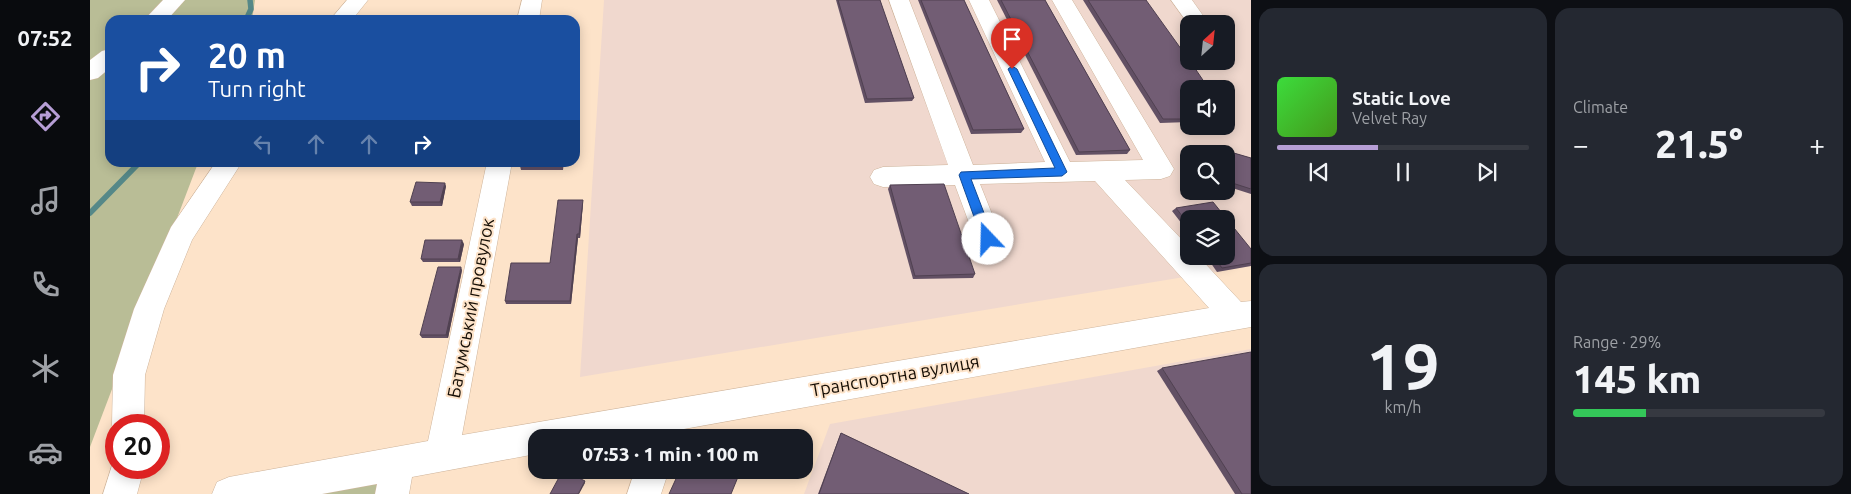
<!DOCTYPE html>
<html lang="en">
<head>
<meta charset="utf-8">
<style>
  :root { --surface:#171b24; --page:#242831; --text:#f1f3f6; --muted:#9ea1a6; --line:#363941; --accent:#b69ed5 }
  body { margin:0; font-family:Ubuntu,sans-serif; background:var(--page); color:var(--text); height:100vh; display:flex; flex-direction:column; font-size:19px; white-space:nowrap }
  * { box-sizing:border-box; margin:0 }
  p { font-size:16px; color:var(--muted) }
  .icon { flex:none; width:28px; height:28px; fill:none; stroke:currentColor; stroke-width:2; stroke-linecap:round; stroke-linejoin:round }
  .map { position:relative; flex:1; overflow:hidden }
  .sheet { display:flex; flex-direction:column; gap:8px; padding:8px; background:#0d0f14; width:600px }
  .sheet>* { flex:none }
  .hud { position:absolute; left:15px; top:15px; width:475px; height:152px; border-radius:15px; box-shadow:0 2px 12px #0003; background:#1a4fa0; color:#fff; overflow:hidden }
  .needle { width:32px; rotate:27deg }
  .tools { position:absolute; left:1090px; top:15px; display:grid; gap:10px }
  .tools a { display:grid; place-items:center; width:55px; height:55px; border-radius:10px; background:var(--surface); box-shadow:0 2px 12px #0003; font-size:25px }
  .speed { position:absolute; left:15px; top:414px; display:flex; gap:10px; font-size:25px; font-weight:700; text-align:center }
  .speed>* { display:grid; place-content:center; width:65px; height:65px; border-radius:50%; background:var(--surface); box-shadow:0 2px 12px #0003; line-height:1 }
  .speed .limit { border:8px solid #d22; background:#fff; color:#111 }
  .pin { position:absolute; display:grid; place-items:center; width:42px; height:42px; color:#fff; margin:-51px -21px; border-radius:50% 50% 50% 0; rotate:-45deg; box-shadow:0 0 5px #0007 }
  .pin .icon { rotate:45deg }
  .me { position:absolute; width:55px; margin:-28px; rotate:339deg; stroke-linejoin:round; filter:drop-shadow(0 0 4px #0008) }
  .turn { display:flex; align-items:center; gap:18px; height:105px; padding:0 20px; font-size:22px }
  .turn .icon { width:65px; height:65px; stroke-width:2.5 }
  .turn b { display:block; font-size:35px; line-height:42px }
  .lanes { display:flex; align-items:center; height:48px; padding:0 20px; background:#0003; justify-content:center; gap:25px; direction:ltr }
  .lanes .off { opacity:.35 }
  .big { font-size:38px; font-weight:800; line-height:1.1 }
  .sheet .card { flex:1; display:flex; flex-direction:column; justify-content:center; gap:8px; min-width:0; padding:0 18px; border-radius:15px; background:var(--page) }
  .sheet .dial { align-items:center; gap:0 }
  .dial b { font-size:65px; line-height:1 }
  .song { display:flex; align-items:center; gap:15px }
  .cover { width:60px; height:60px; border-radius:8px; background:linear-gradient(135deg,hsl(120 70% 55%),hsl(100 70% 35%)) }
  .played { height:5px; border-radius:2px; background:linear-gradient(90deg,var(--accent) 40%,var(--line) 40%) }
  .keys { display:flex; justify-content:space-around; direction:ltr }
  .heat { display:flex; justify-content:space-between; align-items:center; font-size:28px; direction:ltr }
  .charge { height:8px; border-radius:4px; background:linear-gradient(90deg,#34c759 29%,var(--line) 0) }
  .sheet .tiles { flex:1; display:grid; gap:8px; grid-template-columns:repeat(2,1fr) }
  .trip { position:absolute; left:438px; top:429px; width:285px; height:50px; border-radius:15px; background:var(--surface); box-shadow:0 2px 12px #0003; font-weight:800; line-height:50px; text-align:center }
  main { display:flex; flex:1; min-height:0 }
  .menu { display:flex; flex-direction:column; width:90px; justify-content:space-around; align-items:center; background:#090b0e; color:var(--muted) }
  .menu .icon { width:35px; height:35px }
  .menu .selected { color:var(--accent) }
  .menu b { font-size:22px; color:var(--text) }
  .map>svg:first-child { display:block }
  .industrial { fill:#f0d8ce; fill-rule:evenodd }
  .green { fill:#b9bd96 }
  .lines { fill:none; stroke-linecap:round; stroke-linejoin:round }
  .stream { stroke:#588; stroke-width:5.5 }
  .minor-casing { stroke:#ceb49b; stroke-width:1 }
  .minor { fill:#fff; fill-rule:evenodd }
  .wall { fill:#625064 }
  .shaded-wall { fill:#504151 }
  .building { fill:#725d74; stroke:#504151 }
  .route { fill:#1a73e8; stroke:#114b97 }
  .labels { text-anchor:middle; stroke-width:4; stroke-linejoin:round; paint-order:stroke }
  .street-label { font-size:18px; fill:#160e05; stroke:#fde3c9 }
</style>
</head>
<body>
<main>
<nav class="menu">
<b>07:52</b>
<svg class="icon selected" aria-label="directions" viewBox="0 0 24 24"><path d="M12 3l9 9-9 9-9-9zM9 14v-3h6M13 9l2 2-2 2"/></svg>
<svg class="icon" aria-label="music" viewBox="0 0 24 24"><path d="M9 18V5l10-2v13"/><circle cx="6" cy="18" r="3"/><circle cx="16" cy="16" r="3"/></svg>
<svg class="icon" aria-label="phone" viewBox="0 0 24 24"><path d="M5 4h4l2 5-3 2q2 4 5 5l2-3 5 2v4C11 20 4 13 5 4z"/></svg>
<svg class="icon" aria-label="climate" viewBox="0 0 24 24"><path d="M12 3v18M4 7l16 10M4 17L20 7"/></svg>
<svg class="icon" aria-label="car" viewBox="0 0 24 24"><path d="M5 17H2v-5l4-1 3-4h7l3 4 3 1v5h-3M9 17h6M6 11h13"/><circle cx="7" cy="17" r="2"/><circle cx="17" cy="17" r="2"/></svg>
</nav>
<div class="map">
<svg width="1161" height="494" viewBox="0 0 1161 494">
  <rect width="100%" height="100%" fill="#fde3c9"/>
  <g class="industrial">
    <path d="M514,0H1161V266L490,377ZM1099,24H1136V61H1099ZM1099,89H1136V126H1099ZM1099,154H1136V191H1099ZM1099,219H1136V256H1099Z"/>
    <polygon points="1161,349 1161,494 714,494 740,424"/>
  </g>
  <g class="green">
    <polygon points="0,0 165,0 162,20 20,20 20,162 108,163 0,447"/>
    <polygon points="318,475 315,494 213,494"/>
  </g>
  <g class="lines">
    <g class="stream">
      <polyline points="156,20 161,9 160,0"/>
      <polyline points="0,213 50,162"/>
    </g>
    <g class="minor-casing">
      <g id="minor">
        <polygon points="73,0 95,0 77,20 54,20"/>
        <polygon points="257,0 278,0 262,20 240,20"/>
        <polygon points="432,0 452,0 449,20 427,20"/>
        <polygon points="799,0 819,0 883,165 955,162 879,0 899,0 980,162 1053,160 962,0 982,0 1084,169 1080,176 1071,179 1035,180 1099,247 1099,256 1108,256 1151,302 1161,301 1161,327 544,438 446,438 446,454 322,477 319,494 285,494 287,484 232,494 122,494 127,482 139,477 338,441 397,162 422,162 372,435 1119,308 1005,181 890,184 912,239 908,247 898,250 888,247 865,185 793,187 784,184 780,177 784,170 793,167 858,165"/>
        <polygon points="1081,0 1102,0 1119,24 1099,25"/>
        <polygon points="20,49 20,68 8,78 0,80 0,60 12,51"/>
        <polygon points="126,162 152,162 102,240 74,309 55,375 54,425 26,425 26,436 22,425 23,375 44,309 81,227"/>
        <polygon points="25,456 26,468 54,468 47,494 13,494"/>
        <polygon points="545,470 579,470 571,494 537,494"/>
      </g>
    </g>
    <use href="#minor" class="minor"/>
  </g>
  <g class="wall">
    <polygon points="746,0 790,0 824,98 822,101 775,103"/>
    <polygon points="828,0 874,0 934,129 931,133 881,134"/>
    <polygon points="907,0 955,0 1040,150 1037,154 986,155"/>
    <polygon points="993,0 1056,0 1099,89 1099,122 1070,123"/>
    <polygon points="1123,147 1161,158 1161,194 1136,186 1136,154 1119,154 1119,151"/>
    <polygon points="474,162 473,170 431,170 430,166"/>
    <polygon points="800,185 885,274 883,278 823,279 798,189"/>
    <polygon points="356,186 352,206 322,206 320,202"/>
    <polygon points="493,203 490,238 488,238 481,304 416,304 415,301 460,263"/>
    <polygon points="1086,208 1161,249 1161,266 1127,272 1116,256 1136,256 1099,219 1099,233 1082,211"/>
    <polygon points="374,244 370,262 333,262 331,259"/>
    <polygon points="372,270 358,338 332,338 330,335"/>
    <polygon points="1072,368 1161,494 1145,494 1067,371"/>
    <polygon points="751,433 879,494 728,494 750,435"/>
  </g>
  <g class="shaded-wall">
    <polygon points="355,183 356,186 352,206 350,202"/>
    <polygon points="493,200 493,203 490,238 489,234"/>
    <polygon points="487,234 488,238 481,304 480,301"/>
    <polygon points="372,240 374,244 370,262 368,259"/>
    <polygon points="371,267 372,270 358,338 356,335"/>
    <polygon points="495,481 495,483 489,494 488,494"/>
  </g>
  <g class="building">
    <polygon points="748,0 790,0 824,98 777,99"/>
    <polygon points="831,0 874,0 934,129 883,130"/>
    <polygon points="911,0 955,0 1040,150 989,152"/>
    <polygon points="998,0 1056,0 1099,60 1099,61 1100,61 1119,89 1099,89 1099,119 1073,119"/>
    <polygon points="1136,113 1140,118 1136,118"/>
    <polygon points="1123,147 1161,158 1161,189 1136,181 1136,154 1123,154"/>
    <polygon points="431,162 472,162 472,166 430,166"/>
    <polygon points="326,182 355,183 350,202 320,202"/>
    <polygon points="854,184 885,274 825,276 800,185"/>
    <polygon points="468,200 493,200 489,234 487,234 480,301 415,301 421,263 460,263"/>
    <polygon points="1123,202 1161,249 1161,263 1132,268 1123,256 1136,256 1136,219 1099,219 1099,225 1086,208"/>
    <polygon points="335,240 372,240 368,259 331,259"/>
    <polygon points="348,267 371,267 356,335 330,335"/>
    <polygon points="1161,352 1161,494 1152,494 1072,368"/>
    <polygon points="751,433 879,494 729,494"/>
    <polygon points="473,470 495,481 488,494 460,494"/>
    <polygon points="590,470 647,470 650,472 641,494 579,494"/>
  </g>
  <polygon class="route" points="922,66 927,69 977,172 972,176 881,179 904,239 898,244 892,239 869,175 871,172 965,168 918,69"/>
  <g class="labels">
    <g class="street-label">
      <text transform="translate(381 308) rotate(-79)" y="6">Батумський провулок</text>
      <text transform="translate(805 376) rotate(-10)" y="6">Транспортна вулиця</text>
    </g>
  </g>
</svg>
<div class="tools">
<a><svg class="needle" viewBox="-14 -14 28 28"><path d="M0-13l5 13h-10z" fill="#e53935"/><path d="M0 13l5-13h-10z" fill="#9ea1a6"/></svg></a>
<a><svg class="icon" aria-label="sound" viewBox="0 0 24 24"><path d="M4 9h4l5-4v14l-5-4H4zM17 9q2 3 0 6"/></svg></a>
<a><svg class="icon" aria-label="search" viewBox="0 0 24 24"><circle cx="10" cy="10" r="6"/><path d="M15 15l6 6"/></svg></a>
<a><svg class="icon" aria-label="layers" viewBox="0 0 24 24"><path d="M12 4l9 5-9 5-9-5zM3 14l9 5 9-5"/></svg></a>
</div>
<div class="speed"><div class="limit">20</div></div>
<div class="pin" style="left:922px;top:69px;background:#d93025"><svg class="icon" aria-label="arrive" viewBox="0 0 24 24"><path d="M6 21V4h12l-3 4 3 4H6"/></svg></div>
<svg class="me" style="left:898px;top:239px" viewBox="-20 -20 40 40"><circle r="19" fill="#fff"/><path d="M0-13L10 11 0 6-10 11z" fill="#1a73e8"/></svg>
<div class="trip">07:53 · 1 min · 100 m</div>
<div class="hud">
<div class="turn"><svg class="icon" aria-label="right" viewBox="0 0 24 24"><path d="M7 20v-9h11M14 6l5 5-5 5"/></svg><div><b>20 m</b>Turn right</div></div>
<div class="lanes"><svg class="icon off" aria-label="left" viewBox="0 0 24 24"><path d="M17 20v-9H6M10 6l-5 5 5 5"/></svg><svg class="icon off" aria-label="ahead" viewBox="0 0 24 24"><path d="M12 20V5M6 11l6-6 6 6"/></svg><svg class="icon off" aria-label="ahead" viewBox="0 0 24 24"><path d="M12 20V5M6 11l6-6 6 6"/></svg><svg class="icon" aria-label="right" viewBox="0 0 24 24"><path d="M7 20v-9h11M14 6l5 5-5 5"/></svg></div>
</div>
</div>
<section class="sheet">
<div class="tiles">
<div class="card">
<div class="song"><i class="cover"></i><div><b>Static Love</b><p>Velvet Ray</p></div></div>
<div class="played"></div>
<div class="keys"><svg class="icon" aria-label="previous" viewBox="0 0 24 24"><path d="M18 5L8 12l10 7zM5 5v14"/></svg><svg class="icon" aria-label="pause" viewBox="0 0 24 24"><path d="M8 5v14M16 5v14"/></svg><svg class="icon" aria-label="next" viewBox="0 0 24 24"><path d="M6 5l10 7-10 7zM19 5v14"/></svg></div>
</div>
<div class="card"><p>Climate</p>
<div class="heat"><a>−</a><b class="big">21.5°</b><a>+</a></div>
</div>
<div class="card dial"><b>19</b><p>km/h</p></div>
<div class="card"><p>Range · 29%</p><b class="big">145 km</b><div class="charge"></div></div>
</div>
</section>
</main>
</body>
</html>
